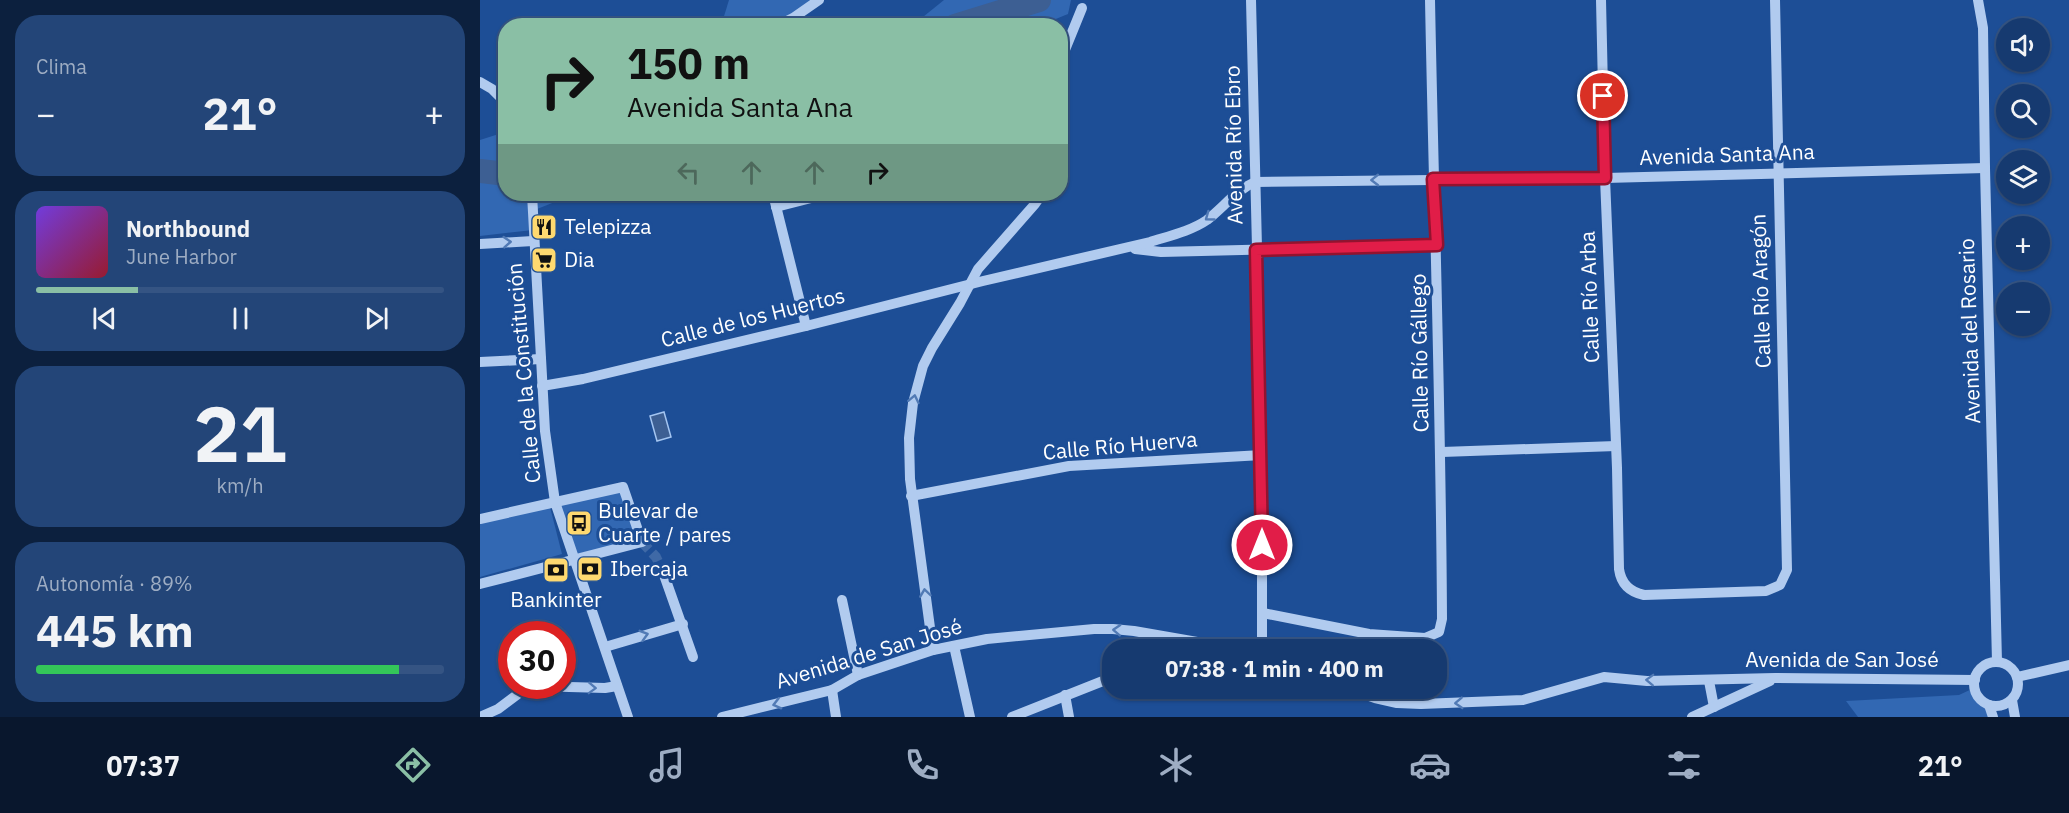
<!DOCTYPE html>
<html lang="es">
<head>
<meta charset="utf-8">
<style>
  :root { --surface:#163a70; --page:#234578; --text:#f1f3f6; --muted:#9eadc3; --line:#355483; --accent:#8abfa5 }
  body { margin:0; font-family:"IBM Plex Sans",sans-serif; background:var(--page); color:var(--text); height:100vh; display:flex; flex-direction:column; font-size:22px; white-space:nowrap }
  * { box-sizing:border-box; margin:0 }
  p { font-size:20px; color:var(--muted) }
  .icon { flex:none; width:33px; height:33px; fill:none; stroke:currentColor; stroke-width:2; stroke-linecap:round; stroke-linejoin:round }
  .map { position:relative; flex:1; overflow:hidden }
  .panel { display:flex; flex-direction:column; gap:15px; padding:15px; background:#0c203e; width:480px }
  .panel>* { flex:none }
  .top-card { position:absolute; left:18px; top:18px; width:570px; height:183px; border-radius:24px; box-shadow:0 2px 4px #0004,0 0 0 2px var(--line); background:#8abfa5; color:#111; overflow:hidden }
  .buttons { position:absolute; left:1516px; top:18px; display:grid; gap:12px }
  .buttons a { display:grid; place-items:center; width:54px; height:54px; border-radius:50%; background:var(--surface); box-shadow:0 2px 4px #0004,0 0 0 2px var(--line); font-size:30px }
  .speed { position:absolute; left:18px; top:621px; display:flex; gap:12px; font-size:30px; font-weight:700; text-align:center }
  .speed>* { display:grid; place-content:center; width:78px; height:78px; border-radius:50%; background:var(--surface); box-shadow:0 2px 4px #0004,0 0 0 2px var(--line); line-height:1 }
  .speed .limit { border:9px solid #d22; background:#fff; color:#111 }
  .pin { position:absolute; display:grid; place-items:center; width:51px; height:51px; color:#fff; margin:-26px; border:3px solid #fff; border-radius:50%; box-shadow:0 2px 6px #0007 }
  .me { position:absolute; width:66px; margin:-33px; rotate:0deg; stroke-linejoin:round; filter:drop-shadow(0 0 4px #0008) }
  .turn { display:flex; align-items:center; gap:21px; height:126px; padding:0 30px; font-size:27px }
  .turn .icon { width:78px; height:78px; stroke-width:2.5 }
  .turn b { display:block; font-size:42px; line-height:51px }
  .lanes { display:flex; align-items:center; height:57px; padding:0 30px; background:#0003; justify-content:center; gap:30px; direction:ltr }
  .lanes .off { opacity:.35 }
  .big { font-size:45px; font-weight:700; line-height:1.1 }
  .panel .widget { flex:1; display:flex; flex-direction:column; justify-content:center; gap:9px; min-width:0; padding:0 21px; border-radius:24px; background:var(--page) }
  .panel .dial { align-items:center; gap:0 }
  .dial b { font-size:78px; line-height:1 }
  .song { display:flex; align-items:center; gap:18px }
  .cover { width:72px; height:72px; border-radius:9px; background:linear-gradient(135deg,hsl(260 70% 55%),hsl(350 70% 35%)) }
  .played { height:6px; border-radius:3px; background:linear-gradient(90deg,var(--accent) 25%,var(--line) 25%) }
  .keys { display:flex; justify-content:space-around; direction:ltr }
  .heat { display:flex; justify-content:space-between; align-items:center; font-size:33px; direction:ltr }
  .charge { height:9px; border-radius:4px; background:linear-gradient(90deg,#34c759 89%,var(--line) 0) }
  .trip { position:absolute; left:622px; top:639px; width:345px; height:60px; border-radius:24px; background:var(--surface); box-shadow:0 2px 4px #0004,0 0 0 2px var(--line); font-weight:700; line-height:60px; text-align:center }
  .tab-bar { display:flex; height:96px; justify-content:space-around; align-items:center; background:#09172d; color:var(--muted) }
  .tab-bar .icon { width:42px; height:42px }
  .tab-bar .current { color:var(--accent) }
  .tab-bar b { font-size:27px; color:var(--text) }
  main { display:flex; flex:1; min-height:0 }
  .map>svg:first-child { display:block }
  .green { fill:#3268b3 }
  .water { fill:#3d5f93; stroke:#a4c5f1; stroke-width:1.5 }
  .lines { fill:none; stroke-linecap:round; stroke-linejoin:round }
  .river { stroke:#3d5f93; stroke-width:24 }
  .minor-tunnel { stroke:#3f69a6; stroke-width:10; stroke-dasharray:10 5; stroke-linecap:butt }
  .minor { stroke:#b1cbef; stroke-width:10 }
  .oneway { stroke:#517ab5 }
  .route-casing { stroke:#92132f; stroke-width:15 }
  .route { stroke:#e11d48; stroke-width:10 }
  .labels { text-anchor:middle; stroke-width:6; stroke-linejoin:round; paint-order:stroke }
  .street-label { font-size:21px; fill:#fff; stroke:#1d4e96 }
  .poi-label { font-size:21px; fill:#fff; stroke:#1d4e96; text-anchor:start }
</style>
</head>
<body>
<main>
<section class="panel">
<div class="widget"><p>Clima</p>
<div class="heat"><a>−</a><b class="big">21°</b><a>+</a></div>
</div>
<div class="widget">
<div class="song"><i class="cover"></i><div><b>Northbound</b><p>June Harbor</p></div></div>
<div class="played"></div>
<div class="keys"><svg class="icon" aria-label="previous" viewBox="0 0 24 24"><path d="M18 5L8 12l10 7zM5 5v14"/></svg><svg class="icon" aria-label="pause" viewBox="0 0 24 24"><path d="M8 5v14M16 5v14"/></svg><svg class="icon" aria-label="next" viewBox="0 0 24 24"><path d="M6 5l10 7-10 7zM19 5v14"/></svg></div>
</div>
<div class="widget dial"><b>21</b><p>km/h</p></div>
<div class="widget"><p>Autonomía · 89%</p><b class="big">445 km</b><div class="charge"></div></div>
</section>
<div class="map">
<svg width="1589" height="717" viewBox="0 0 1589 717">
  <rect width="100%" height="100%" fill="#1d4e96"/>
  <g class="green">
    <polygon points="249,0 339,0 297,25 241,26"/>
    <polygon points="464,0 591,0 588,14 561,25 436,25 438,21"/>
    <polygon points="25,132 26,194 95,194 52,211 53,230 0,236 0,140"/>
    <polygon points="141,491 158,540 97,554 80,505"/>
    <polygon points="70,507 82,554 0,577 0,522"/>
    <path d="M1494,688C1499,701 1508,704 1513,717H1378L1366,701L1479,695Z"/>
  </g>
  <polygon class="water" points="184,412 191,437 177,441 170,416"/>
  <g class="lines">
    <g class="river">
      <polyline points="475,26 559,0"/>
      <polyline points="0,171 26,174"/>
    </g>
    <polyline class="minor-tunnel" points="162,542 176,557 183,572"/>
    <g class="minor">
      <polyline points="771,0 782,455 782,650"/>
      <path d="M1121,0L1125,178L1137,468L1139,569C1141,584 1150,592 1164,595L1286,591L1300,585L1307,570L1295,0"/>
      <polyline points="1498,0 1503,28 1505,168 1517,662"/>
      <polyline points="297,26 313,18 339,0"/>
      <polyline points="580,62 602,8"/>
      <polyline points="0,82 12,89 26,103"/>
      <polyline points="52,194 65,431 75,502 148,717"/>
      <polyline points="293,194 326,326"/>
      <polyline points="296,207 347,194"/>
      <polyline points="0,244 53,241"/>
      <polyline points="655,249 681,252 957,245"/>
      <polyline points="0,362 61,359"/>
      <path d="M62,386L103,379L326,326L503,281L670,242C689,236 711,231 727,220C744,207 756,190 775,182L1125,178L1505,168"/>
      <polyline points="962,452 1136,446"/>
      <polyline points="431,496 589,466 782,455"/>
      <polyline points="0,519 143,487 162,542 0,584"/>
      <polyline points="183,572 213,657"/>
      <polyline points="362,600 378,675"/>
      <path d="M783,613L889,634L945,638L959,632L962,619C961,412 954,206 950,0"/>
      <polyline points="474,646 490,717"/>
      <polyline points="125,647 203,624"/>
      <polyline points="453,650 430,479 429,438 433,403 443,366 452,348 480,303 498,269 555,204 562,194"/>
      <circle cx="1516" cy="684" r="22"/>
      <polyline points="1537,677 1589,665"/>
      <polyline points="1229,681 1234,707"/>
      <polyline points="867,688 895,698 917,703 941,704 1043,700 1124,677 1167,681 1295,678 1495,680"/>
      <polyline points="352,690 356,717"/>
      <polyline points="585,695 589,717"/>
      <polyline points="1532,700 1535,717"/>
      <polyline points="1509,705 1513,717"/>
      <polyline points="0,717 18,709 46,688 54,686 125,688 137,686"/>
      <polyline points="242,717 352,690 378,675 453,650 507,639 614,629 633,629 654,631 763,650"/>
      <polyline points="532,717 633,677"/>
      <polyline points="1212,717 1290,681"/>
    </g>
  </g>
  <defs><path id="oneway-chevron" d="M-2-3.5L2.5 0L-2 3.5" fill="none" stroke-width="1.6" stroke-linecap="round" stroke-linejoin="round" transform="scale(1.5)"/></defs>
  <g class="oneway">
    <use href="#oneway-chevron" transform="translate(895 180) rotate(179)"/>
    <use href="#oneway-chevron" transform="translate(729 217) rotate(144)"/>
    <use href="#oneway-chevron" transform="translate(27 242) rotate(-4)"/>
    <use href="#oneway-chevron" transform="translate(434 399) rotate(-78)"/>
    <use href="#oneway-chevron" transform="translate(445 593) rotate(-98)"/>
    <use href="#oneway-chevron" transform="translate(637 630) rotate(-177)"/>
    <use href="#oneway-chevron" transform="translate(164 635) rotate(-16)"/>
    <use href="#oneway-chevron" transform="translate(1170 680) rotate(-178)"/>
    <use href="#oneway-chevron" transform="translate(112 688) rotate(2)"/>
    <use href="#oneway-chevron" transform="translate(979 703) rotate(177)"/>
    <use href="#oneway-chevron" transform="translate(297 704) rotate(166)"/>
  </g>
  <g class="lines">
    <g class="route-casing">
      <polyline id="route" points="782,545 776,250 957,245 953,179 1125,178 1123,96"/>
    </g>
    <use href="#route" class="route"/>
  </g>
  <defs>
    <g id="restaurant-square" transform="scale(1.35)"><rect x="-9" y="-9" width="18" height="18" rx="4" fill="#fed970" stroke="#1d4e96"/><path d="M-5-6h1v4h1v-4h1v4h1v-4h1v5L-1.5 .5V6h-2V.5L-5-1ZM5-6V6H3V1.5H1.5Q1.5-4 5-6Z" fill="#111"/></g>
    <g id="supermarket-square" transform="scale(1.35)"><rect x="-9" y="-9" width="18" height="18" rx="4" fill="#fed970" stroke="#1d4e96"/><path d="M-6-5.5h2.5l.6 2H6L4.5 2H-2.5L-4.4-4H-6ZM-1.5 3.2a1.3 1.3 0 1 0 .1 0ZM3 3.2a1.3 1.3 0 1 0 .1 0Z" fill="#111"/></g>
    <g id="bus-square" transform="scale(1.35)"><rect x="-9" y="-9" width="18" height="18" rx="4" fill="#fed970" stroke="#1d4e96"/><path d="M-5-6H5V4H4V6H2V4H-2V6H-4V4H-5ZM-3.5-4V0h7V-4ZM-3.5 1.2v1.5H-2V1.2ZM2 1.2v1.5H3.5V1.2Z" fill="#111"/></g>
    <g id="bank-square" transform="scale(1.35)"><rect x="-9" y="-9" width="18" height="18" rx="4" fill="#fed970" stroke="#1d4e96"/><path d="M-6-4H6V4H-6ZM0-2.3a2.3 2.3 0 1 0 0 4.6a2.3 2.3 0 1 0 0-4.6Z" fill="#111"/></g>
  </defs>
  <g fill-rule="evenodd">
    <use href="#restaurant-square" x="64" y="227"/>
    <use href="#supermarket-square" x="64" y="260"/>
    <use href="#bus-square" x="99" y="523"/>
    <use href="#bank-square" x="110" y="569"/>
    <use href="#bank-square" x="76" y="570"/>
  </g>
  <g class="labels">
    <g class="street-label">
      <text transform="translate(754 145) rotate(-91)" y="7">Avenida Río Ebro</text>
      <text transform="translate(1247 155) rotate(-2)" y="7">Avenida Santa Ana</text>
      <text transform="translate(1281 291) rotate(-92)" y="7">Calle Río Aragón</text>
      <text transform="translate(1110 297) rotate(-92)" y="7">Calle Río Arba</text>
      <text transform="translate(273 318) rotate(-14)" y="7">Calle de los Huertos</text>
      <text transform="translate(1490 331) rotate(-92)" y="7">Avenida del Rosario</text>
      <text transform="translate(940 353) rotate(-91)" y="7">Calle Río Gállego</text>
      <text transform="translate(44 373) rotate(-95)" y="7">Calle de la Constitución</text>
      <text transform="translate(640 446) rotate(-5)" y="7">Calle Río Huerva</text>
      <text transform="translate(389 654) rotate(-17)" y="7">Avenida de San José</text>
      <text x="1362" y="667">Avenida de San José</text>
    </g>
    <g class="poi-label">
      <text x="84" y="234">Telepizza</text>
      <text x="84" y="267">Dia</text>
      <text x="118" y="518">Bulevar de<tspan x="118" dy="24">Cuarte / pares</tspan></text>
      <text x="130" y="576">Ibercaja</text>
      <text x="76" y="607" text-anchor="middle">Bankinter</text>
    </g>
  </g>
</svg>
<div class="buttons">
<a><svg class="icon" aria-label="sound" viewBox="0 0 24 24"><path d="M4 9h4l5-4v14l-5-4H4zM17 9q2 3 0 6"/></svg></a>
<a><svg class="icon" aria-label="search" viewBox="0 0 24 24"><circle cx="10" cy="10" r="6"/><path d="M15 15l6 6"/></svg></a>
<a><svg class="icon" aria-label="layers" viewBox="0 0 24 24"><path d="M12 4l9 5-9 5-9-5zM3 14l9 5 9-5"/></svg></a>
<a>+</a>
<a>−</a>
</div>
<div class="speed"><div class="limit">30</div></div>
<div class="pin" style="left:1123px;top:96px;background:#d93025"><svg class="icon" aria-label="arrive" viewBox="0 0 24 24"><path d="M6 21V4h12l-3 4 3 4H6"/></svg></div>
<svg class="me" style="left:782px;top:545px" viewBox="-20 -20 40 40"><circle r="17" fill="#e11d48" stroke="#fff" stroke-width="3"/><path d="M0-11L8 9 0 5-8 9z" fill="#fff"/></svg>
<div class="trip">07:38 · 1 min · 400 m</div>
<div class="top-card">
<div class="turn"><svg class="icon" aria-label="right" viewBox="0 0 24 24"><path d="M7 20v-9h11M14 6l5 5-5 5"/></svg><div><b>150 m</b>Avenida Santa Ana</div></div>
<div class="lanes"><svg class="icon off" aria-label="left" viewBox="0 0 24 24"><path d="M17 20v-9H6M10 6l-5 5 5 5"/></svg><svg class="icon off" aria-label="ahead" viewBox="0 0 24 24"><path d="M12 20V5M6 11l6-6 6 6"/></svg><svg class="icon off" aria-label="ahead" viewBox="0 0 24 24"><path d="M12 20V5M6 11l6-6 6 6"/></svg><svg class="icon" aria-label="right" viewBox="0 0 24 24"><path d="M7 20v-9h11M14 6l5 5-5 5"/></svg></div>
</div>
</div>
</main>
<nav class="tab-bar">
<b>07:37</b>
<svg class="icon current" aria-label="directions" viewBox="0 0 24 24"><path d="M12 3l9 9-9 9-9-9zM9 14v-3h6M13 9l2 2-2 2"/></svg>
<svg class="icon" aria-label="music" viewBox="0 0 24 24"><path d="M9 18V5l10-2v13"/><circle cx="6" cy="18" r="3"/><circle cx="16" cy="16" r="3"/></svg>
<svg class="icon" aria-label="phone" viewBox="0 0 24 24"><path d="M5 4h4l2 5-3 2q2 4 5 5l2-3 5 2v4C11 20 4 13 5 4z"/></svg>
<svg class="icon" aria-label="climate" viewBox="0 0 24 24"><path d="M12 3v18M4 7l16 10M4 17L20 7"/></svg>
<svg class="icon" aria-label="car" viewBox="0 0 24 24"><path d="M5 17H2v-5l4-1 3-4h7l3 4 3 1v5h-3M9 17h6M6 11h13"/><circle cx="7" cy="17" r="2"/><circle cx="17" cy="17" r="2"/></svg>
<svg class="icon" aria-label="filters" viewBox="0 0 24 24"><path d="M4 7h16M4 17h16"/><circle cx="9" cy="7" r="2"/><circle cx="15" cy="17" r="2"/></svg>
<b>21°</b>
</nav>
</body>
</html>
